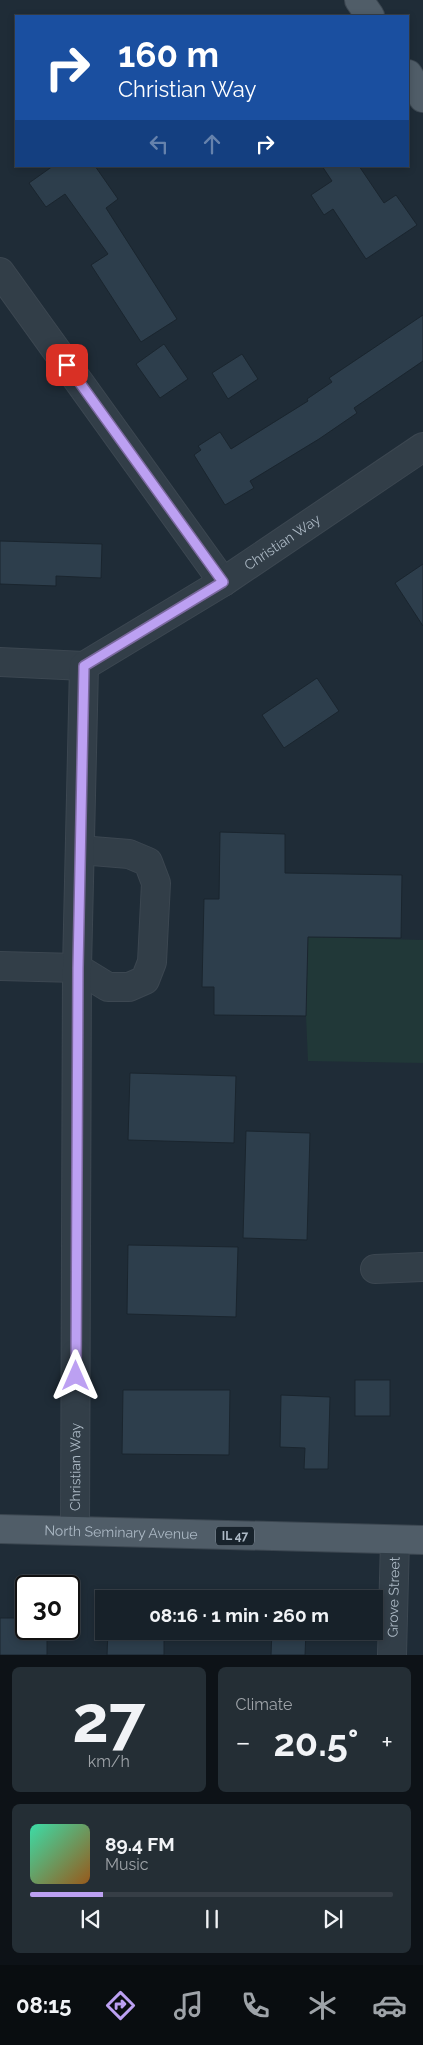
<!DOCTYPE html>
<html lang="en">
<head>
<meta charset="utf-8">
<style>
  :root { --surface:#172129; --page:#242e35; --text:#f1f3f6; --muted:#9ea3a8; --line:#363e46; --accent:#bca0f2 }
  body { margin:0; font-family:Raleway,sans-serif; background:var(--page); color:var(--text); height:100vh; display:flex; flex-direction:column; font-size:19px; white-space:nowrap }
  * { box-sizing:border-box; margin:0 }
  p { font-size:16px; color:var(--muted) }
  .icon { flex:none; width:28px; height:28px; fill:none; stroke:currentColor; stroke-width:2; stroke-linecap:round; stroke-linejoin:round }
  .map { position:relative; height:1655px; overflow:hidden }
  .panel { display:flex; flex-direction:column; gap:12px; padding:12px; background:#0d1217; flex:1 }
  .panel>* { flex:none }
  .guide { position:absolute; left:15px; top:15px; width:394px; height:152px; border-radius:0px; box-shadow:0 2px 8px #0003,0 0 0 1px var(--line); background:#1a4fa0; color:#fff; overflow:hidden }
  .speed { position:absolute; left:15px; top:1575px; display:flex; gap:10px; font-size:25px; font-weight:700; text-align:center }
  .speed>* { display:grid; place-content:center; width:65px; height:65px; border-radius:50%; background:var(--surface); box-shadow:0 2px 8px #0003,0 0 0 1px var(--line); line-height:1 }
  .speed .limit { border:2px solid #111; border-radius:8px; background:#fff; color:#111 }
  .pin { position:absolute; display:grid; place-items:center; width:42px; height:42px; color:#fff; margin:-21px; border-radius:10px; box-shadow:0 2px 8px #0006 }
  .me { position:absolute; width:55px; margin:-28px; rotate:0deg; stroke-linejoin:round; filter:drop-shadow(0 0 4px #0008) }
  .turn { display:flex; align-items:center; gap:18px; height:105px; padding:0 20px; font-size:22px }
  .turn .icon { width:65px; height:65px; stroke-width:2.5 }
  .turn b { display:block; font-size:35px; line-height:42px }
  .lanes { display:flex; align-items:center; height:48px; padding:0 20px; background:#0003; justify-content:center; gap:25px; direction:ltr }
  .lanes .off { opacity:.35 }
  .big { font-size:38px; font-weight:700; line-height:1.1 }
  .panel .card { flex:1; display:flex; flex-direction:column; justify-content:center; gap:8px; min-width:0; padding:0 18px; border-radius:8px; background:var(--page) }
  .panel .dial { align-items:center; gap:0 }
  .dial b { font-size:65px; line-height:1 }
  .song { display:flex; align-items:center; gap:15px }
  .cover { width:60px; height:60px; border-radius:8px; background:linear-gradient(135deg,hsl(160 70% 55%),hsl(30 70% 35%)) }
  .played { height:5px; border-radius:2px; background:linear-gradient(90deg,var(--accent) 20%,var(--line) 20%) }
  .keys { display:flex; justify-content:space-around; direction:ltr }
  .heat { display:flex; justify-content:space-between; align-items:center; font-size:28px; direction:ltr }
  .panel .tiles { flex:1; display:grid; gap:12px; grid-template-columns:1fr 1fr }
  .card:last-child { grid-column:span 2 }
  .trip { position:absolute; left:95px; top:1590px; width:288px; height:50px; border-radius:0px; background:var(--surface); box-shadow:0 2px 8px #0003,0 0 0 1px var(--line); font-weight:700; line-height:50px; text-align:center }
  .tabs { display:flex; height:80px; justify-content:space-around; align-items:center; background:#090d10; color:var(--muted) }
  .tabs .icon { width:35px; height:35px }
  .tabs .active { color:var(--accent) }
  .tabs b { font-size:22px; color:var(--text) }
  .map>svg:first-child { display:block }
  .green { fill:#213838 }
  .building { fill:#2d3e4c; stroke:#1a252e }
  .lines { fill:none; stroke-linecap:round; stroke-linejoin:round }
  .minor-casing { stroke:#3c4751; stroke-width:30 }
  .major-casing { stroke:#3c4751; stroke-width:30 }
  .minor { stroke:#323e48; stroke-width:28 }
  .major { stroke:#505d68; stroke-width:28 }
  .route-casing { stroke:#7a689d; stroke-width:12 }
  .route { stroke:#bca0f2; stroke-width:9 }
  .labels { text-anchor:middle; stroke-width:5; stroke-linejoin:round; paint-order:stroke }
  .shield { fill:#18232c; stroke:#808c97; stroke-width:1 }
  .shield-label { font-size:12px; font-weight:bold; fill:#acb9c5 }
  .street-label { font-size:14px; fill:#acb9c5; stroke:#18232c }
</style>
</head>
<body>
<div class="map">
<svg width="423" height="1655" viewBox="0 0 423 1655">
  <rect width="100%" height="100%" fill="#1f2c37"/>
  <polygon class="green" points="308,937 423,940 423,1063 308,1061 306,1016"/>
  <g class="building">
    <polygon points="53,166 95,166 118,199 106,208 177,319 141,342 91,265 108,254 65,194 46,207 29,183"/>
    <polygon points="322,166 359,166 384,203 396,195 417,225 366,259 333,209 324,215 311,195 332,181"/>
    <polygon points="423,315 423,361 354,408 357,413 319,439 250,481 254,488 225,505 194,455 201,450 198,446 220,432 231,449 308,401 307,399 332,382 329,378"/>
    <polygon points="164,344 188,379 160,398 136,364"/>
    <polygon points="242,354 258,379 228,399 212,373"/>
    <polygon points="0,541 102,544 101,578 56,576 56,586 0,584"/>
    <polygon points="423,564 423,626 395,583"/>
    <polygon points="317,678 339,711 284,748 262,715"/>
    <polygon points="220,832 285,834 285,873 402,875 401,938 308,937 306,1016 214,1015 214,987 202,987 204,899 219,899"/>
    <polygon points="130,1073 236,1076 234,1143 128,1140"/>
    <polygon points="246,1131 310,1133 307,1240 243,1238"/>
    <polygon points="128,1245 238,1247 236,1317 127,1314"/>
    <rect x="355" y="1380" width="35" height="36"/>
    <polygon points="123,1390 230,1390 229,1455 122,1454"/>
    <polygon points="281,1395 330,1397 328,1469 304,1469 305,1448 280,1447"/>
    <polygon points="0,1618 26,1618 26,1629 47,1629 47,1655 0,1655"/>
    <polygon points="108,1631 164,1631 164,1655 107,1655"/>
    <polygon points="272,1631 306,1631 305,1655 271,1655"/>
  </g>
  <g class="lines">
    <g class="minor-casing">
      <g id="minor">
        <polyline points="0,272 223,582"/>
        <polyline points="0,662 84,666"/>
        <polyline points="0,966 77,968 108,987 129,987 145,980 152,962 156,883 148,862 129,854 80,850"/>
        <polyline points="375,1269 423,1267"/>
        <path id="s1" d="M75,1531L77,968L84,666L223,582L423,447"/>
        <path id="s2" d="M392,1655L395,1540"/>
      </g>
    </g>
    <g class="major-casing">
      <g id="major">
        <polyline points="359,0 370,16"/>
        <polyline points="408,74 423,98"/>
        <path id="s3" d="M0,1529L423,1540"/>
      </g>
    </g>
    <use href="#minor" class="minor"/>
    <use href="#major" class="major"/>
  </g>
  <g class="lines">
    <g class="route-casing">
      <polyline id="route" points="67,365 223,582 84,666 78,968 76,1376"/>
    </g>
    <use href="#route" class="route"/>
  </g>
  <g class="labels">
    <rect class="shield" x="216" y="1526.5" width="38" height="19" rx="4"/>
    <g class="shield-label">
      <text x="235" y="1540">IL 47</text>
    </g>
    <g class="street-label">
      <text dy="5" stroke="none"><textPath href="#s1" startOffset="1099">Christian Way</textPath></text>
      <text dy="5" stroke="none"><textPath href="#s1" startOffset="64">Christian Way</textPath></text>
      <text dy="5" stroke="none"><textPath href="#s3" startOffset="121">North Seminary Avenue</textPath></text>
      <text dy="5" stroke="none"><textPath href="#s2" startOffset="58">Grove Street</textPath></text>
    </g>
  </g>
</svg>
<div class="speed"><div class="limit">30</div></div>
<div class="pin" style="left:67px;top:365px;background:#d93025"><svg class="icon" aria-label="arrive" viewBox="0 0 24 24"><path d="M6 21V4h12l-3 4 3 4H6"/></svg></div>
<svg class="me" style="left:76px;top:1376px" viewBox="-20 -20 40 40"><path d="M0-17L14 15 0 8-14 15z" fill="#bca0f2" stroke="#fff" stroke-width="4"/></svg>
<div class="trip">08:16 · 1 min · 260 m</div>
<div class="guide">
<div class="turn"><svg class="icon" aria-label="right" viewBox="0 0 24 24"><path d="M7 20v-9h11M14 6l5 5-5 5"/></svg><div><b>160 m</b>Christian Way</div></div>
<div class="lanes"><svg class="icon off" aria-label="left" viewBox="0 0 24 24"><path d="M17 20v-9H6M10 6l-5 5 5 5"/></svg><svg class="icon off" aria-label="ahead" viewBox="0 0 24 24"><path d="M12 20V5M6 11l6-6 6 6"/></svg><svg class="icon" aria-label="right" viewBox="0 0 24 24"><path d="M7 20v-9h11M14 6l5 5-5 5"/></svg></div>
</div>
</div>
<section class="panel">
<div class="tiles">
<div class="card dial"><b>27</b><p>km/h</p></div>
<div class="card"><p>Climate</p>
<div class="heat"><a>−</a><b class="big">20.5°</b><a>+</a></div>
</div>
<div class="card">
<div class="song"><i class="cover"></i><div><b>89.4 FM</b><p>Music</p></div></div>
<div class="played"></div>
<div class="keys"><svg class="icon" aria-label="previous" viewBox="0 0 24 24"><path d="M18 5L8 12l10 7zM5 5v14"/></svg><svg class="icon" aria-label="pause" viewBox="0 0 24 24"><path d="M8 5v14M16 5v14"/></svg><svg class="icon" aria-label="next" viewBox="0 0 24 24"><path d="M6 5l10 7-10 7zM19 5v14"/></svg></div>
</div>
</div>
</section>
<nav class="tabs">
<b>08:15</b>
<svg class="icon active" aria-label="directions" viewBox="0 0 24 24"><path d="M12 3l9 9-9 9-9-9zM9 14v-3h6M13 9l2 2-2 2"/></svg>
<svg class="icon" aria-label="music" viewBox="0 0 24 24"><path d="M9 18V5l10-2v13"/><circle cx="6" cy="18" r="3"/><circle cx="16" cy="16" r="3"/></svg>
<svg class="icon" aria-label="phone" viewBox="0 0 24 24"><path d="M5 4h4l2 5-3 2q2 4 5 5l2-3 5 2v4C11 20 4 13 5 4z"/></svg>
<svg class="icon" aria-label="climate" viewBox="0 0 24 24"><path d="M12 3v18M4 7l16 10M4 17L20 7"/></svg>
<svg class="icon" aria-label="car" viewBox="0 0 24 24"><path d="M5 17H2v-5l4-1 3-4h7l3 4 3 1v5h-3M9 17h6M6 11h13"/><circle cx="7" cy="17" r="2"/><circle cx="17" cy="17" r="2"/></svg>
</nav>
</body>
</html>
